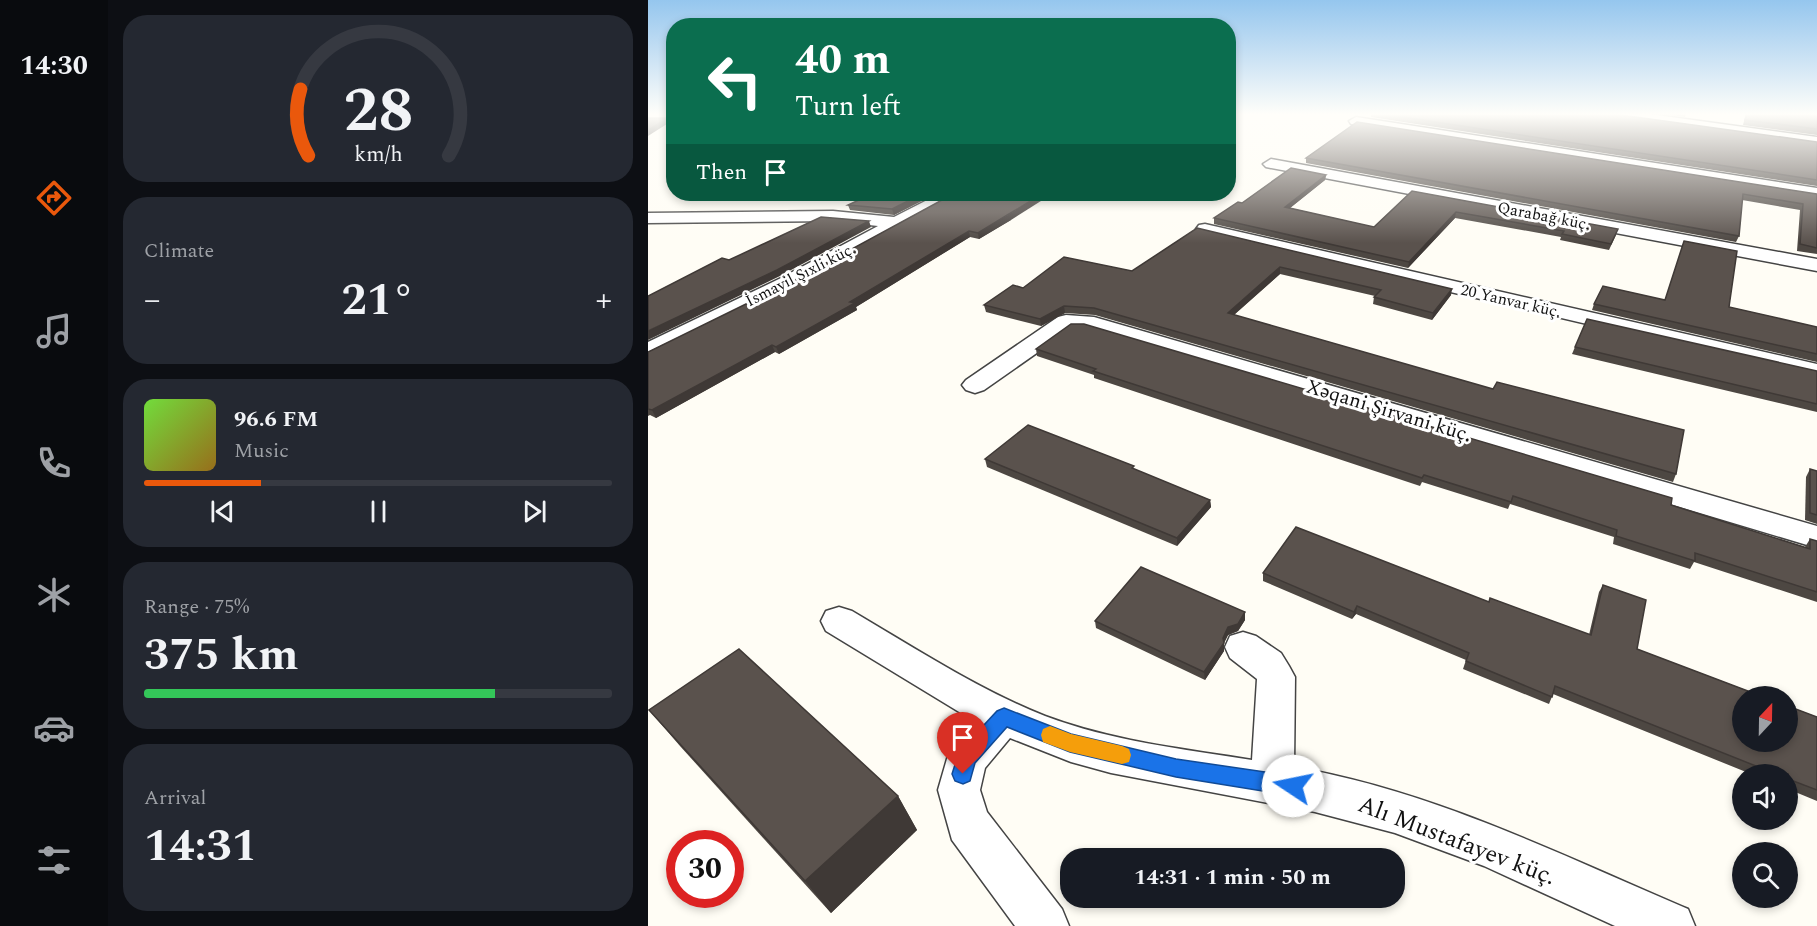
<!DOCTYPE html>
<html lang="en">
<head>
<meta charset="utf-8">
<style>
  :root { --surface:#171b24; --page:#242831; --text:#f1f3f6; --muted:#9ea1a6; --line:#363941; --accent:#ea580c }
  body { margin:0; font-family:Spectral,serif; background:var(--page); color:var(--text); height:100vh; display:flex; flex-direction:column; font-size:22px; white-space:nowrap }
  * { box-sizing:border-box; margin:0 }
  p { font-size:20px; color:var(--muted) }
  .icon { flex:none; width:33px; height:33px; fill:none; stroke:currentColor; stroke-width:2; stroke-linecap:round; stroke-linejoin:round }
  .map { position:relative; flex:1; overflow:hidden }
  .details { display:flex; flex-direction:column; gap:15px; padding:15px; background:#0d0f14; width:540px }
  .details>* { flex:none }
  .top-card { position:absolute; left:18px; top:18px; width:570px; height:183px; border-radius:24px; box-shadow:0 3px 9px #0003; background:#0b6e4f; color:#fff; overflow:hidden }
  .needle { width:39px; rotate:22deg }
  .buttons { position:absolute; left:1084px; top:686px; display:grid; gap:12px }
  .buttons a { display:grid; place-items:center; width:66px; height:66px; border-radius:50%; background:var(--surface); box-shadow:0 3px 9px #0003; font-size:30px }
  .speed { position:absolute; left:18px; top:830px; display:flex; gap:12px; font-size:30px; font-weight:700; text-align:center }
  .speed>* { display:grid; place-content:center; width:78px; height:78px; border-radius:50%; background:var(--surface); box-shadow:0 3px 9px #0003; line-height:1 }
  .speed .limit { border:9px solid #d22; background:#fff; color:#111 }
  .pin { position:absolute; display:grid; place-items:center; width:51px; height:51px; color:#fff; margin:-62px -26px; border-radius:50% 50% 50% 0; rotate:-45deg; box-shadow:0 0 6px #0007 }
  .pin .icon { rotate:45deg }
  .me { position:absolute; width:66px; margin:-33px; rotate:281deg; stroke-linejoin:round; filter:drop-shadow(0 0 4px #0008) }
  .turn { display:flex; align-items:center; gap:21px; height:126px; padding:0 30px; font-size:27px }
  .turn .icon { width:78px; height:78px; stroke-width:2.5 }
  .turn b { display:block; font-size:42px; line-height:51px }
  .then { display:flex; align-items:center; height:57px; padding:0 30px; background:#0003; gap:12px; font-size:22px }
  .big { font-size:45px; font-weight:700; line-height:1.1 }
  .details .card { flex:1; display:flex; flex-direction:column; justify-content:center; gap:9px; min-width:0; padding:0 21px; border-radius:24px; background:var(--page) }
  .details .dial { align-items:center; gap:0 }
  .dial svg { height:156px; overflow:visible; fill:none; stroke:var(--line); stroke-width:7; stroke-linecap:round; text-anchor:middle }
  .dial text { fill:var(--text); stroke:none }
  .song { display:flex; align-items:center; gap:18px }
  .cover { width:72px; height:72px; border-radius:9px; background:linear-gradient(135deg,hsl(100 70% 55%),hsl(40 70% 35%)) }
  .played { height:6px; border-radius:3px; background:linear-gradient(90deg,var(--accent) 25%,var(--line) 25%) }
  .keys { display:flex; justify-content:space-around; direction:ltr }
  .heat { display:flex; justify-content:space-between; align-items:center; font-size:33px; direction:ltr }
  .charge { height:9px; border-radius:4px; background:linear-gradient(90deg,#34c759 75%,var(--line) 0) }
  .trip { position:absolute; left:412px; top:848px; width:345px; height:60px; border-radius:24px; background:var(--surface); box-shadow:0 3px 9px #0003; font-weight:700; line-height:60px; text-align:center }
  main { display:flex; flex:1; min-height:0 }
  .tabs { display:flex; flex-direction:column; width:108px; justify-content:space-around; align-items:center; background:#090b0e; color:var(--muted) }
  .tabs .icon { width:42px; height:42px }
  .tabs .selected { color:var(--accent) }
  .tabs b { font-size:27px; color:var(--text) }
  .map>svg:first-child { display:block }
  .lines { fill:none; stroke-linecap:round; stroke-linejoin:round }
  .minor-casing { stroke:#444; stroke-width:3 }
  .minor { fill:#fff; fill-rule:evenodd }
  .wall { fill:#4d4742 }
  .shaded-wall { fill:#3f3936 }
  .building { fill:#5a524d; stroke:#3f3936; stroke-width:1.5 }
  .route { fill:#1a73e8; stroke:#114b97; stroke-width:1.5 }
  .slow { fill:#f59e0b }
  .labels { text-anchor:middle; stroke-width:6; stroke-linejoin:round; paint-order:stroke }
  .far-street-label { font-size:16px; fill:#111; stroke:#fff }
  .street-label { font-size:20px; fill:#111; stroke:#fff }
  .near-street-label { font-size:24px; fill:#111; stroke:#fff }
</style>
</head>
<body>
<main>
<nav class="tabs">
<b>14:30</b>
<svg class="icon selected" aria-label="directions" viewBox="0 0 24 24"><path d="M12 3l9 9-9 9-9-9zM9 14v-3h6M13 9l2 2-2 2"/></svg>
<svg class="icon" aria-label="music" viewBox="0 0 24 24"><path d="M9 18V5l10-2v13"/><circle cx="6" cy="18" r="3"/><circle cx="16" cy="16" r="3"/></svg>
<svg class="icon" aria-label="phone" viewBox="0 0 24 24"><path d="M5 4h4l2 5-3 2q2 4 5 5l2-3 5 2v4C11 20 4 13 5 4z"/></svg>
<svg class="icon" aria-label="climate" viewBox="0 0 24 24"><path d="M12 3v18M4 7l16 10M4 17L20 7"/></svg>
<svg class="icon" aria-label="car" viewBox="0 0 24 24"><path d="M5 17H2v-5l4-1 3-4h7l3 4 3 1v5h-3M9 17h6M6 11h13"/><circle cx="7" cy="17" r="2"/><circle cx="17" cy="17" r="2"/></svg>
<svg class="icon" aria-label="filters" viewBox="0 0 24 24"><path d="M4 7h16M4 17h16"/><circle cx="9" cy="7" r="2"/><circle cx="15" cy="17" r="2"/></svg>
</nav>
<section class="details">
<div class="card dial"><svg viewBox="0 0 100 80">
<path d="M14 69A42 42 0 1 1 86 69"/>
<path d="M14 69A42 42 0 0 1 10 35" stroke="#ea580c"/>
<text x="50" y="56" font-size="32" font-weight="700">28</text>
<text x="50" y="72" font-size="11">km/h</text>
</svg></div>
<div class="card"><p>Climate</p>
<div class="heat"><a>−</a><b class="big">21°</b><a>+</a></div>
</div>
<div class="card">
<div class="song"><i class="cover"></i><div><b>96.6 FM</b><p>Music</p></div></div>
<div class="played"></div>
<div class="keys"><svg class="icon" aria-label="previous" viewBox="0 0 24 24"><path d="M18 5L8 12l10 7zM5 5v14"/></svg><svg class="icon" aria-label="pause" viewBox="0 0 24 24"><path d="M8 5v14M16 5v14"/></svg><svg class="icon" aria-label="next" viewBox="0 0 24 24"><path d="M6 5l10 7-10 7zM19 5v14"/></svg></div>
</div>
<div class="card"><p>Range · 75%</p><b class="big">375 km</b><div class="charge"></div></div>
<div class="card"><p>Arrival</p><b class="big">14:31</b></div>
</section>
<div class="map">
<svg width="1169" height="926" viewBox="0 0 1169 926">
  <rect width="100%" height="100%" fill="#fffdf5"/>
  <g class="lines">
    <g class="minor-casing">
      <g id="minor">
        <polygon points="958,113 994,113 1169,137 1169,145 965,117"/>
        <polygon points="708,117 1169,188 1169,198 703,124 701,121"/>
        <polygon points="623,159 1169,259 1169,271 618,167 615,164"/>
        <polygon points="291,194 311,194 147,286 0,358 0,342 133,278 230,226 185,221 0,223 0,213 185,211 246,217"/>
        <polygon points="557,224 1169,364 1169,378 551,233 548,229 551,225"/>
        <polygon points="418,315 446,317 1169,526 1169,548 437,329 423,329 336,390 327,393 318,390 314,385 318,380 410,317"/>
        <path d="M191,607L204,611C267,648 329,689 397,716C463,741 535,749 604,760L609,679L582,658L577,647L582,636L595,632L608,636L633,653L641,666L647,677L646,767C785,791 911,854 1040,909L1047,926H967L836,866L747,833L667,812L463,773L423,762L362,738L337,768L332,790L339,812L414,909L421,926H367L304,840L290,790L303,745L326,721L178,631L173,621L178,611Z"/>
      </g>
    </g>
    <use href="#minor" class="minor"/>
  </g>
  <g class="wall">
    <polygon points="723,113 964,113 966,114 1169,142 1169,186 723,117"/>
    <polygon points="1010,113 1038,113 1037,117"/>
    <polygon points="1098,113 1169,113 1169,135 1095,125"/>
    <polygon points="658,158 1169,194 1169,254 1149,251 1152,210 1094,200 1091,236 1088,242 658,163"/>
    <polygon points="678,175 677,180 642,208 726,227 764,191 968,235 961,250 912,240 913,237 807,218 760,268 566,224 566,218 594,203"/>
    <polygon points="287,194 246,215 202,210 200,205"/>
    <polygon points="305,194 363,220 331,239 322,237 208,307 209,310 131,354 127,352 8,418 2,415 0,416 0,352 145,281"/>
    <polygon points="549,228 803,295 784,320 725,304 726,297 727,296 632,274 586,315 1028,474 1025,482 447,315 417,313 393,326 338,312 336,305 375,288 484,271"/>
    <polygon points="1036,241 1081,307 1169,327 1169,362 944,310 946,304 1017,300"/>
    <polygon points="927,347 1169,371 1169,412 924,354"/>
    <polygon points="388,349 1023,505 1157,547 1162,539 1169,541 1169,602 1046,562 1042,569 965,544 966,537 862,504 860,509 774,482 772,486 446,378 446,375 389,356"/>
    <polygon points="337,459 486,469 562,500 563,507 529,546 339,467"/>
    <polygon points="1162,469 1169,471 1169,524 1157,520 1158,477"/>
    <polygon points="615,573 841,602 941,635 951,592 955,585 989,649 1169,717 1169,801 1140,789 1140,774 1103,774 905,694 901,704 815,669 818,660 708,614 704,619 615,581"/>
    <polygon points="597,612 597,620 590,631 580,635 576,643 576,651 557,680 448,628 447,621"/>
    <polygon points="1,710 250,796 269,830 183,913 32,746"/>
  </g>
  <g class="shaded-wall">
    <polygon points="20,118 22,122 0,136 0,130"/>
    <polygon points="678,175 677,180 637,212 637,207"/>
    <polygon points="274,194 287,194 246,215 244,209"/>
    <polygon points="394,194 404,194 363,220 331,239 330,233"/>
    <polygon points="808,212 807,218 760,268 761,262"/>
    <polygon points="221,221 223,227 132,276 0,340 0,331"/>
    <polygon points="321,231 322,237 208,307 209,310 131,354 128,347"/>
    <polygon points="632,267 632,274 580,320 580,313"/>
    <polygon points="804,289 803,295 784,320 785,313"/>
    <polygon points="416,306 417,313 393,326 392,319"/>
    <polygon points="124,345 127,352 8,418 4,410"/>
    <polygon points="562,500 563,507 529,546 529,538"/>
    <polygon points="709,606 708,614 704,619 706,612"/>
    <polygon points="597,612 597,620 590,631 580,635 576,643 576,651 557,680 556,672 580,627"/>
    <polygon points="250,796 269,830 183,913 157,881"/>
  </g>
  <g class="building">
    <polygon points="729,113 964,113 966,114 1169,142 1169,180"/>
    <polygon points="1099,113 1169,113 1169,129 1097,120"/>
    <polygon points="0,118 20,118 0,130"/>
    <polygon points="709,122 1169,194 1169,248 1152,244 1155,204 1095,194 1091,236 658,158"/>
    <polygon points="643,168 678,175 637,207 726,227 764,191 970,229 963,244 914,234 916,231 808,212 761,262 566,218 590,202 594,203"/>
    <polygon points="224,194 274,194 244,209 200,205"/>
    <polygon points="305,194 394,194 361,214 330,233 321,231 202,302 207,303 128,347 124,345 4,410 0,409 0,352 145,281"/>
    <polygon points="173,217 221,221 129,270 0,331 0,296 74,258 81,260"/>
    <polygon points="549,228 804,289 785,313 726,297 733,290 632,267 580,313 845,389 849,382 1036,430 1028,474 446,308 416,306 392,319 336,305 365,285 375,288 416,257 484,271"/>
    <polygon points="1036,241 1089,251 1081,307 1169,327 1169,354 946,304 955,286 1017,300"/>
    <polygon points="939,319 1169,371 1169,404 927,347"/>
    <polygon points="423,324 436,324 1024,498 1023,505 1162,549 1162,539 1169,541 1169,592 1047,553 1047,561 968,536 969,530 865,496 863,502 776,475 774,478 445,371 448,369 388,349"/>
    <polygon points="380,425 486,466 484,468 562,500 529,538 337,459"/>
    <polygon points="1162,469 1169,471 1169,515 1162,513"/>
    <polygon points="648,527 841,602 842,598 943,635 955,585 998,600 989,649 1113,696 1095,696 1095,741 1140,741 1140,706 1169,717 1169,790 1140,779 1140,774 1128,774 907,686 904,697 818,661 821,653 709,606 706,612 615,573"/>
    <polygon points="493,567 597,612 590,624 580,627 575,638 576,643 556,672 447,621"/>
    <polygon points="91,649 250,796 157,881 1,710"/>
  </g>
  <linearGradient id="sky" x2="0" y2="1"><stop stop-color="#95c6ee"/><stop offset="0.47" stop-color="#fffefa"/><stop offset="1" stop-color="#fffefa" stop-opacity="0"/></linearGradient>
  <rect width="1169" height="243" fill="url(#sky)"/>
  <polygon class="route" points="356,708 423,734 528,759 645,776 652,779 655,786 652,793 645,796 528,777 422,752 359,727 327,763 322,781 315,784 307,781 304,774 311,752 349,711"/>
  <polygon class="slow" points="402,726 423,734 474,746 481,749 483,755 481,762 474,764 422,752 395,742 393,735 395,729"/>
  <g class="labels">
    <g class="far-street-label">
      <text transform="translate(896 215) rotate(11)" y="6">Qarabağ küç.</text>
      <text transform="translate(152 274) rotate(-27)" y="6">İsmayil Şıxli küç.</text>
      <text transform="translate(863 300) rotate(13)" y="6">20 Yanvar küç.</text>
    </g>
    <g class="street-label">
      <text transform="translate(741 410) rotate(17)" y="7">Xəqani Şirvani küç.</text>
    </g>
    <g class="near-street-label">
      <text transform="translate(809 840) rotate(21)" y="8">Alı Mustafayev küç.</text>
    </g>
  </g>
</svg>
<div class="buttons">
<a><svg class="needle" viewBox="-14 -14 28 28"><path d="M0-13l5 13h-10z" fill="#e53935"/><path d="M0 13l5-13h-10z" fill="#9ea1a6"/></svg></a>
<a><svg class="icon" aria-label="sound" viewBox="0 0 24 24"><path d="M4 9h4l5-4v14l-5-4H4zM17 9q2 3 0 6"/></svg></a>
<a><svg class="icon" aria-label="search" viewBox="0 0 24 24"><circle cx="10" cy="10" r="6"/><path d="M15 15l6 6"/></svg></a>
</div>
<div class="speed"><div class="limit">30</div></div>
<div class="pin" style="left:315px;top:774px;background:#d93025"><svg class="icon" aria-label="arrive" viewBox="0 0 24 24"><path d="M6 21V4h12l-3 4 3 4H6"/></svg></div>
<svg class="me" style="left:645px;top:786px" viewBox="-20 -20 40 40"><circle r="19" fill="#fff"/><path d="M0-13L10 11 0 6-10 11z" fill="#1a73e8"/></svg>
<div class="trip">14:31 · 1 min · 50 m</div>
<div class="top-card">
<div class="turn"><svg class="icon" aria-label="left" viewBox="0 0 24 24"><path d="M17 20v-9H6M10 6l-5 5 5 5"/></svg><div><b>40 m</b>Turn left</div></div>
<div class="then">Then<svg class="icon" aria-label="arrive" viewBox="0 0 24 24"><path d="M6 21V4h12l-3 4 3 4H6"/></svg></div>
</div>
</div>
</main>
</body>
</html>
